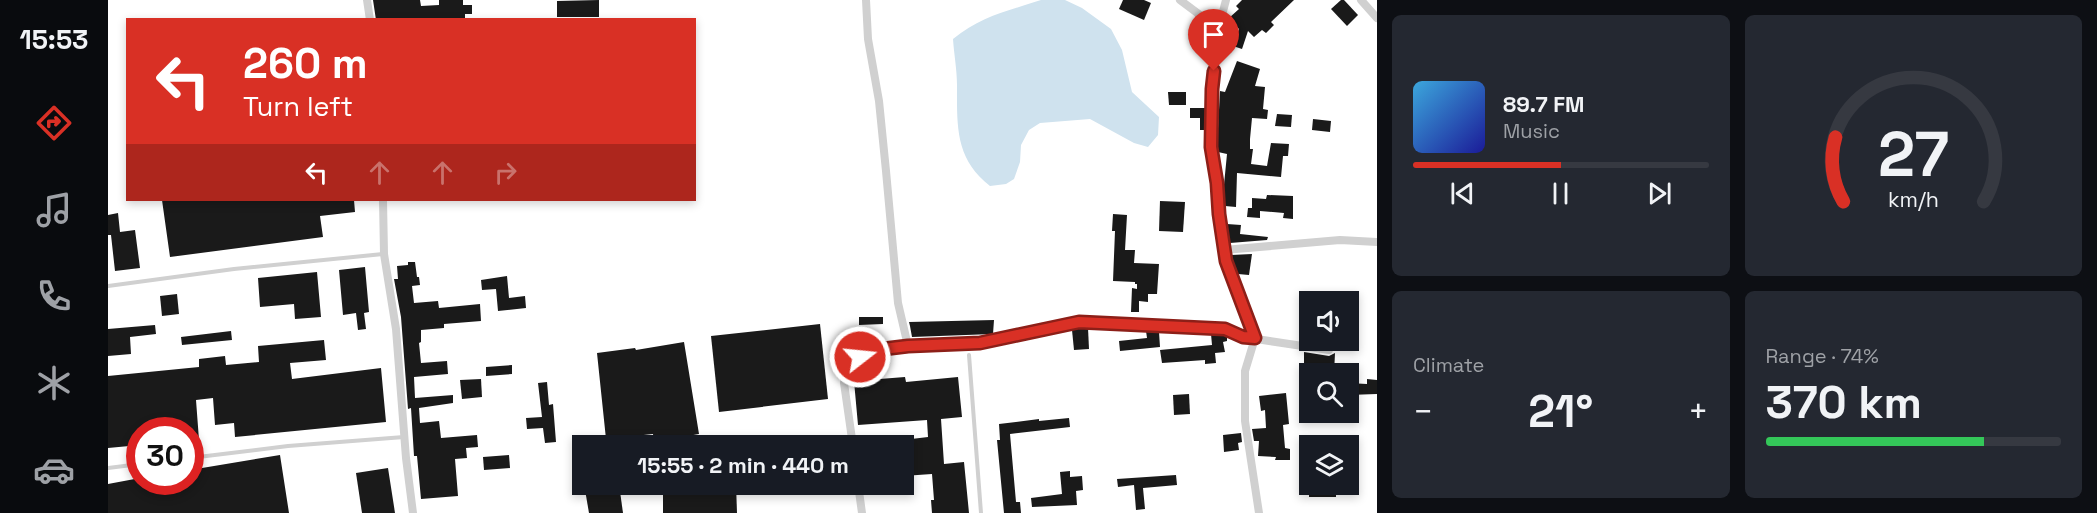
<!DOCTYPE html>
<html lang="en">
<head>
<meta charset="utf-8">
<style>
  :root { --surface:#171b24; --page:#242831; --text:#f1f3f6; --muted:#9ea1a6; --line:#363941; --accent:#d93025 }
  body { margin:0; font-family:"Space Grotesk",sans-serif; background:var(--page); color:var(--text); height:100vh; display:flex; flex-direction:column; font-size:22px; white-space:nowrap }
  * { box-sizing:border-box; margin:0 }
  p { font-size:20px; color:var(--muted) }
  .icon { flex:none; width:33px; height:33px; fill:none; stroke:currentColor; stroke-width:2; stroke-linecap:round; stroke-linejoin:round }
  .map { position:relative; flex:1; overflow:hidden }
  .details { display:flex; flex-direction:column; gap:15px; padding:15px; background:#0d0f14; width:720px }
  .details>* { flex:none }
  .hud { position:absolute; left:18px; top:18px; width:570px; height:183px; border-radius:0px; box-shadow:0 3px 9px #0003; background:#d93025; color:#fff; overflow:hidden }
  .controls { position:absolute; left:1191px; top:291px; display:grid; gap:12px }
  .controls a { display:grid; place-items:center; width:60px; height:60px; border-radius:0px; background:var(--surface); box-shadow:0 3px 9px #0003; font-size:30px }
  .speed { position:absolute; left:18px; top:417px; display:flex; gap:12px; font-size:30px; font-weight:700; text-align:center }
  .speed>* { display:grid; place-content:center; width:78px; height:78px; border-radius:50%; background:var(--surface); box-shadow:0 3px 9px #0003; line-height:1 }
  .speed .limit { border:9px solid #d22; background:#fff; color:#111 }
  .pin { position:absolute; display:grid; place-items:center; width:51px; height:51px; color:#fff; margin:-62px -26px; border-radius:50% 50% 50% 0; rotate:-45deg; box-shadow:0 0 6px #0007 }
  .pin .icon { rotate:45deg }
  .me { position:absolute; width:66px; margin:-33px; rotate:74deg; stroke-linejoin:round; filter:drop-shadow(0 0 4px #0008) }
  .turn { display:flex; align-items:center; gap:21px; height:126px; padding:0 18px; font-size:27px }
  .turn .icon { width:78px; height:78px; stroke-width:2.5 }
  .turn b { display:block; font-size:42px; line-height:51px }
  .lanes { display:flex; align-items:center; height:57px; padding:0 18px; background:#0003; justify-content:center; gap:30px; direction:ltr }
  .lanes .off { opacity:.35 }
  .big { font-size:45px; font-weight:700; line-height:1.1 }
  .details .card { flex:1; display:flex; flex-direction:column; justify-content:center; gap:9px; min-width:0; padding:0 21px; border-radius:9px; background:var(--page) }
  .details .dial { align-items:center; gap:0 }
  .dial svg { height:156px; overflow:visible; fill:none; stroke:var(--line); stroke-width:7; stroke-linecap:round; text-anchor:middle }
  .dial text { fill:var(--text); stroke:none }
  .song { display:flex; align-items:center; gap:18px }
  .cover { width:72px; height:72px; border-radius:9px; background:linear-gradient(135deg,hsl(200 70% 55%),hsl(240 70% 35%)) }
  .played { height:6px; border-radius:3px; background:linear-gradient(90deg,var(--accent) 50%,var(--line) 50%) }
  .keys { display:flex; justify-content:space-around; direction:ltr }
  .heat { display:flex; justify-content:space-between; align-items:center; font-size:33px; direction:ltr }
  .charge { height:9px; border-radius:4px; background:linear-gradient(90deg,#34c759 74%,var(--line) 0) }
  .details .tiles { flex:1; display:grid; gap:15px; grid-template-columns:repeat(2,1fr) }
  .trip { position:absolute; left:464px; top:435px; width:342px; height:60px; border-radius:0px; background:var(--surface); box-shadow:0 3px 9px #0003; font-weight:700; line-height:60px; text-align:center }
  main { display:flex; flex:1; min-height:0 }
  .menu { display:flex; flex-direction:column; width:108px; justify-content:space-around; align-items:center; background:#090b0e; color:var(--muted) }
  .menu .icon { width:42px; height:42px }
  .menu .selected { color:var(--accent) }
  .menu b { font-size:27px; color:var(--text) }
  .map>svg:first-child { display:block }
  .water { fill:#cfe2ee }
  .building { fill:#1a1a1a }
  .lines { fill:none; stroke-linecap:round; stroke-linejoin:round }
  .lane { stroke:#d0d0d0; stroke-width:4 }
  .street { stroke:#d0d0d0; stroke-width:8 }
  .route-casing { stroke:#8d1f18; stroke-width:15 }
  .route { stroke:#d93025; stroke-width:10 }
</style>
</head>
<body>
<main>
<nav class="menu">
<b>15:53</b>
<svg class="icon selected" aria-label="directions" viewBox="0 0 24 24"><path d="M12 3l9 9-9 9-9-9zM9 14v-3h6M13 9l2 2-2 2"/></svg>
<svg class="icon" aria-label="music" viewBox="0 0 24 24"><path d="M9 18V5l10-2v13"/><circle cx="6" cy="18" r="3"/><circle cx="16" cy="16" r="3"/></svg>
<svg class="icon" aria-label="phone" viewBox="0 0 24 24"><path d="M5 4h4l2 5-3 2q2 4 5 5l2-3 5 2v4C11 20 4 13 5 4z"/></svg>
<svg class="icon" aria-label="climate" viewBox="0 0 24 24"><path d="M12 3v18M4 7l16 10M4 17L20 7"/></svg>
<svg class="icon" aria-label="car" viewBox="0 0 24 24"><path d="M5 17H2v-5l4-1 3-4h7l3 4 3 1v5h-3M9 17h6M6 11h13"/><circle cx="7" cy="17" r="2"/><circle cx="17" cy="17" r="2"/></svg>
</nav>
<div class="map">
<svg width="1269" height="513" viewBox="0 0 1269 513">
  <rect width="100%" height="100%" fill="#fff"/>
  <path class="water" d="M933,0H957L974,8L1003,29L1014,50L1024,92L1051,117L1050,135L1040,147L1026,143L982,119L932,123L921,130L913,145L912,162L906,179L898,184L882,186C847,159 849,126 849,85C849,70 846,54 845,39C873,16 900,11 933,0Z"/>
  <g class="building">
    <polygon points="265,0 312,0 313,6 331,5 331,0 355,0 355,5 364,5 364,14 357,14 357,20 268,20"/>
    <polygon points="491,0 491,17 449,17 449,1"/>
    <polygon points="1015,0 1036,0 1043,3 1036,20 1011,9"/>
    <polygon points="1134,0 1186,0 1163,22 1166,25 1158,33 1154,30 1146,37 1140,31 1134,49 1125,46 1131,29 1121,18 1131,9 1128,6"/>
    <polygon points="1233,0 1236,0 1250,15 1239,26 1223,9"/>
    <polygon points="1129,61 1152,69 1147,86 1157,87 1155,109 1160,110 1159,119 1144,118 1142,139 1142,149 1145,149 1143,164 1159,166 1163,143 1181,144 1180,156 1175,156 1173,177 1129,173 1128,207 1117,206 1115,195 1119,154 1110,152 1109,147 1112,91 1117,92"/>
    <polygon points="1060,92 1078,92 1078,105 1061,105"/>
    <polygon points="1082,108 1098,108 1097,130 1092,130 1092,118 1082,118"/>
    <polygon points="1169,114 1184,115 1183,127 1167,126"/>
    <polygon points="1205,119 1223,121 1222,132 1204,130"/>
    <polygon points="1159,195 1185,196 1185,219 1175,218 1176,213 1152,211 1152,218 1139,217 1140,208 1144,208 1144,198 1158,199"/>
    <polygon points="54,200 246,200 247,212 212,216 215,237 62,257"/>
    <polygon points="1052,201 1077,202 1075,232 1051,231"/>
    <polygon points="10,213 12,232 27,230 32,268 7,271 3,235 0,235 0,215"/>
    <polygon points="1005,214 1019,215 1017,250 1027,250 1026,263 1051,264 1049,294 1040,294 1040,302 1031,301 1031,312 1023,312 1024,288 1029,289 1029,284 1027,284 1027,282 1005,281 1007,231 1004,231"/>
    <polygon points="1119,224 1133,225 1132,234 1160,237 1159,240 1122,243"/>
    <polygon points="1144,254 1141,275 1130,274 1123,255"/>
    <polygon points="300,262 307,262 309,277 311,277 312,285 304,286 306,303 330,301 331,308 372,304 373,321 336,324 336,328 313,330 313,342 311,343 313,363 339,361 340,374 306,377 307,398 345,395 345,403 311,408 312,423 331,421 333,438 369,435 370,447 358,448 359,458 347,459 350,496 313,499 309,456 306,456 303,408 300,409 293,317 286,279 290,279 289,266 300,265"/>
    <polygon points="257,267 261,312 256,313 258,329 250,330 248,313 235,315 231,270"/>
    <polygon points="209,272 213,317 187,319 186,304 152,307 150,278"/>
    <polygon points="399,276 401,298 417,296 418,308 390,311 388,289 374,290 373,280"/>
    <polygon points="69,294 71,314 54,316 52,296"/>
    <polygon points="751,317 775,317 775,324 751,325"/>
    <polygon points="886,320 885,334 804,337 802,326 801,322"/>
    <polygon points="712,324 720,399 611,412 603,336"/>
    <polygon points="47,325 48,334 22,337 23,354 0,356 0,329"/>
    <polygon points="971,328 980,328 981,349 966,350 964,330"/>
    <polygon points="123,331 124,340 74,345 73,337"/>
    <polygon points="1038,331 1051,332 1052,347 1012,351 1011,341 1039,338"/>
    <polygon points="1103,334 1119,336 1119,341 1115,342 1117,352 1107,353 1108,363 1097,364 1097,360 1054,363 1052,350 1104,345"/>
    <polygon points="216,340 218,360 182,363 184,379 273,368 278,422 127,437 126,423 107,425 105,398 88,400 91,440 82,440 82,430 32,430 32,445 0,448 0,376 91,367 91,359 117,356 118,365 151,362 150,346"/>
    <polygon points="576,342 591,434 546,442 545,434 498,439 489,353 527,348 528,350"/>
    <polygon points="1196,352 1221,356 1227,353 1226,374 1217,374 1217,367 1196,366"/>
    <polygon points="404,365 404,374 378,376 378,367"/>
    <polygon points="797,377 798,382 850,377 854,417 833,419 836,464 856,462 861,513 824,513 823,500 826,500 824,474 795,476 795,440 820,437 819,420 750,425 746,381"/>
    <polygon points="373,379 374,397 354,399 352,380"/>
    <polygon points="1259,379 1269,380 1269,394 1240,395 1240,383 1259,384"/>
    <polygon points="439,382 441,405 445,404 448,442 437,443 435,428 419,429 418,418 434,417 430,383"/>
    <polygon points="1178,393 1181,424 1175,425 1177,448 1182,449 1182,460 1167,460 1168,457 1150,456 1151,441 1146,441 1144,429 1158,428 1157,410 1153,411 1151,396"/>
    <polygon points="1081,394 1082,414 1066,415 1065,395"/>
    <polygon points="961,418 962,427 902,434 908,502 912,502 913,513 896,513 889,440 892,440 891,424 931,419 931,421"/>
    <polygon points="1133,433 1134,442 1130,443 1131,450 1116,452 1115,435"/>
    <polygon points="625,435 626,446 605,446 604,436"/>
    <polygon points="172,455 181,513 0,513 0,484 32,478 32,482 82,482 82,470"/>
    <polygon points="401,455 402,468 376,470 375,457"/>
    <polygon points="280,468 287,513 254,513 248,473"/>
    <polygon points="962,471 962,477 974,476 975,490 968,491 969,505 924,507 923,498 954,494 952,472"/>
    <polygon points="1068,475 1069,485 1035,488 1037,509 1028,510 1026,485 1010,487 1009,479"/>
    <polygon points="476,484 511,484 515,513 481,513"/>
    <polygon points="555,484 628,484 629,513 555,513"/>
    <rect x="1201" y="487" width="27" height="10"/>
  </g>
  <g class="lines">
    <g class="lane">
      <polyline points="0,286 126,269 275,254"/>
      <polyline points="861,355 873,513"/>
      <polyline points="82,458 180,446 296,437"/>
      <polyline points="0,468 32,464"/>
    </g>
    <g class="street">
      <polyline points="259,0 262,20"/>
      <polyline points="758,0 760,39 771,101 778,171 790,303 800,346"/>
      <polyline points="1072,0 1112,30"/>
      <polyline points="1118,0 1113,19 1104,89 1103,147 1118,261 1147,338 1137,371 1137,421 1151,513"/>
      <polyline points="1253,0 1269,18"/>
      <polyline points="275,200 276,254 288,329 298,458 305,513"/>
      <polyline points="1116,250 1232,240 1269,242"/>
      <polyline points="745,446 736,383 738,371 741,364 759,351 800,346 872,343 971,322 1117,329 1135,337 1221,350"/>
      <polyline points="750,484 754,513"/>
    </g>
  </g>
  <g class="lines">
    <g class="route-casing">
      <polyline id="route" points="752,357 759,351 800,346 872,343 971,322 1117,329 1135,337 1147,338 1118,261 1111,214 1109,183 1103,147 1104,89 1106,71"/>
    </g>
    <use href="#route" class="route"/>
  </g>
</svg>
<div class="controls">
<a><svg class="icon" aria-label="sound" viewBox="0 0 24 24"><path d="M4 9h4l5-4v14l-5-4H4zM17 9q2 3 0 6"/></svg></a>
<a><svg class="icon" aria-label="search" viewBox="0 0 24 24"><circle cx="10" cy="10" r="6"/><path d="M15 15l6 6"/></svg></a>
<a><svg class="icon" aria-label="layers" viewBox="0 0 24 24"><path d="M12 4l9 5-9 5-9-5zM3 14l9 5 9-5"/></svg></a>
</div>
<div class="speed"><div class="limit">30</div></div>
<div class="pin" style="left:1106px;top:71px;background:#d93025"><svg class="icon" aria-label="arrive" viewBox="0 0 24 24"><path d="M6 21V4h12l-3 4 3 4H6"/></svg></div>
<svg class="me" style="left:752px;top:357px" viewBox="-20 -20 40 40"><circle r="17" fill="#d93025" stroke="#fff" stroke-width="3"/><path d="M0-11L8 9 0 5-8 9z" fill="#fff"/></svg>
<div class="trip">15:55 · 2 min · 440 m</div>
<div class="hud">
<div class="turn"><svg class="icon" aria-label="left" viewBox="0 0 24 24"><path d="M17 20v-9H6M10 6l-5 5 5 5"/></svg><div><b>260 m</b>Turn left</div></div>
<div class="lanes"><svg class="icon" aria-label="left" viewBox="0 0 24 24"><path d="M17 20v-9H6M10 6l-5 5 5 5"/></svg><svg class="icon off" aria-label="ahead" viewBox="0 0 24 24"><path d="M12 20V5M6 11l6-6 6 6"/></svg><svg class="icon off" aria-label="ahead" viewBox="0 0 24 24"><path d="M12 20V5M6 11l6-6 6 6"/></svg><svg class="icon off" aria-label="right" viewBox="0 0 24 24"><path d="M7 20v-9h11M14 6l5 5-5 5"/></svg></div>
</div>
</div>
<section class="details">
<div class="tiles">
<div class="card">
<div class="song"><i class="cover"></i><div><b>89.7 FM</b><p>Music</p></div></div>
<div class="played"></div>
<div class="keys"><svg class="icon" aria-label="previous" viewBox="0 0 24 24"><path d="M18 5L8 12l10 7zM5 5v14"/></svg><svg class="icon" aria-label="pause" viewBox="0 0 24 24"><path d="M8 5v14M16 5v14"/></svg><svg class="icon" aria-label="next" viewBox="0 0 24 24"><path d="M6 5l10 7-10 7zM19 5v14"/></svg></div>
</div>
<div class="card dial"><svg viewBox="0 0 100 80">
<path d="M14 69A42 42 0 1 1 86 69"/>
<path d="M14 69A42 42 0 0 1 10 36" stroke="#d93025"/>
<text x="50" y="56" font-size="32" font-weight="700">27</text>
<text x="50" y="72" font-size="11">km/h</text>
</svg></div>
<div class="card"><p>Climate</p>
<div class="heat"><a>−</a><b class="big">21°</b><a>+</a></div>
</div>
<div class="card"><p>Range · 74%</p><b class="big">370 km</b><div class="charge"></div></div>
</div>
</section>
</main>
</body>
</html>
